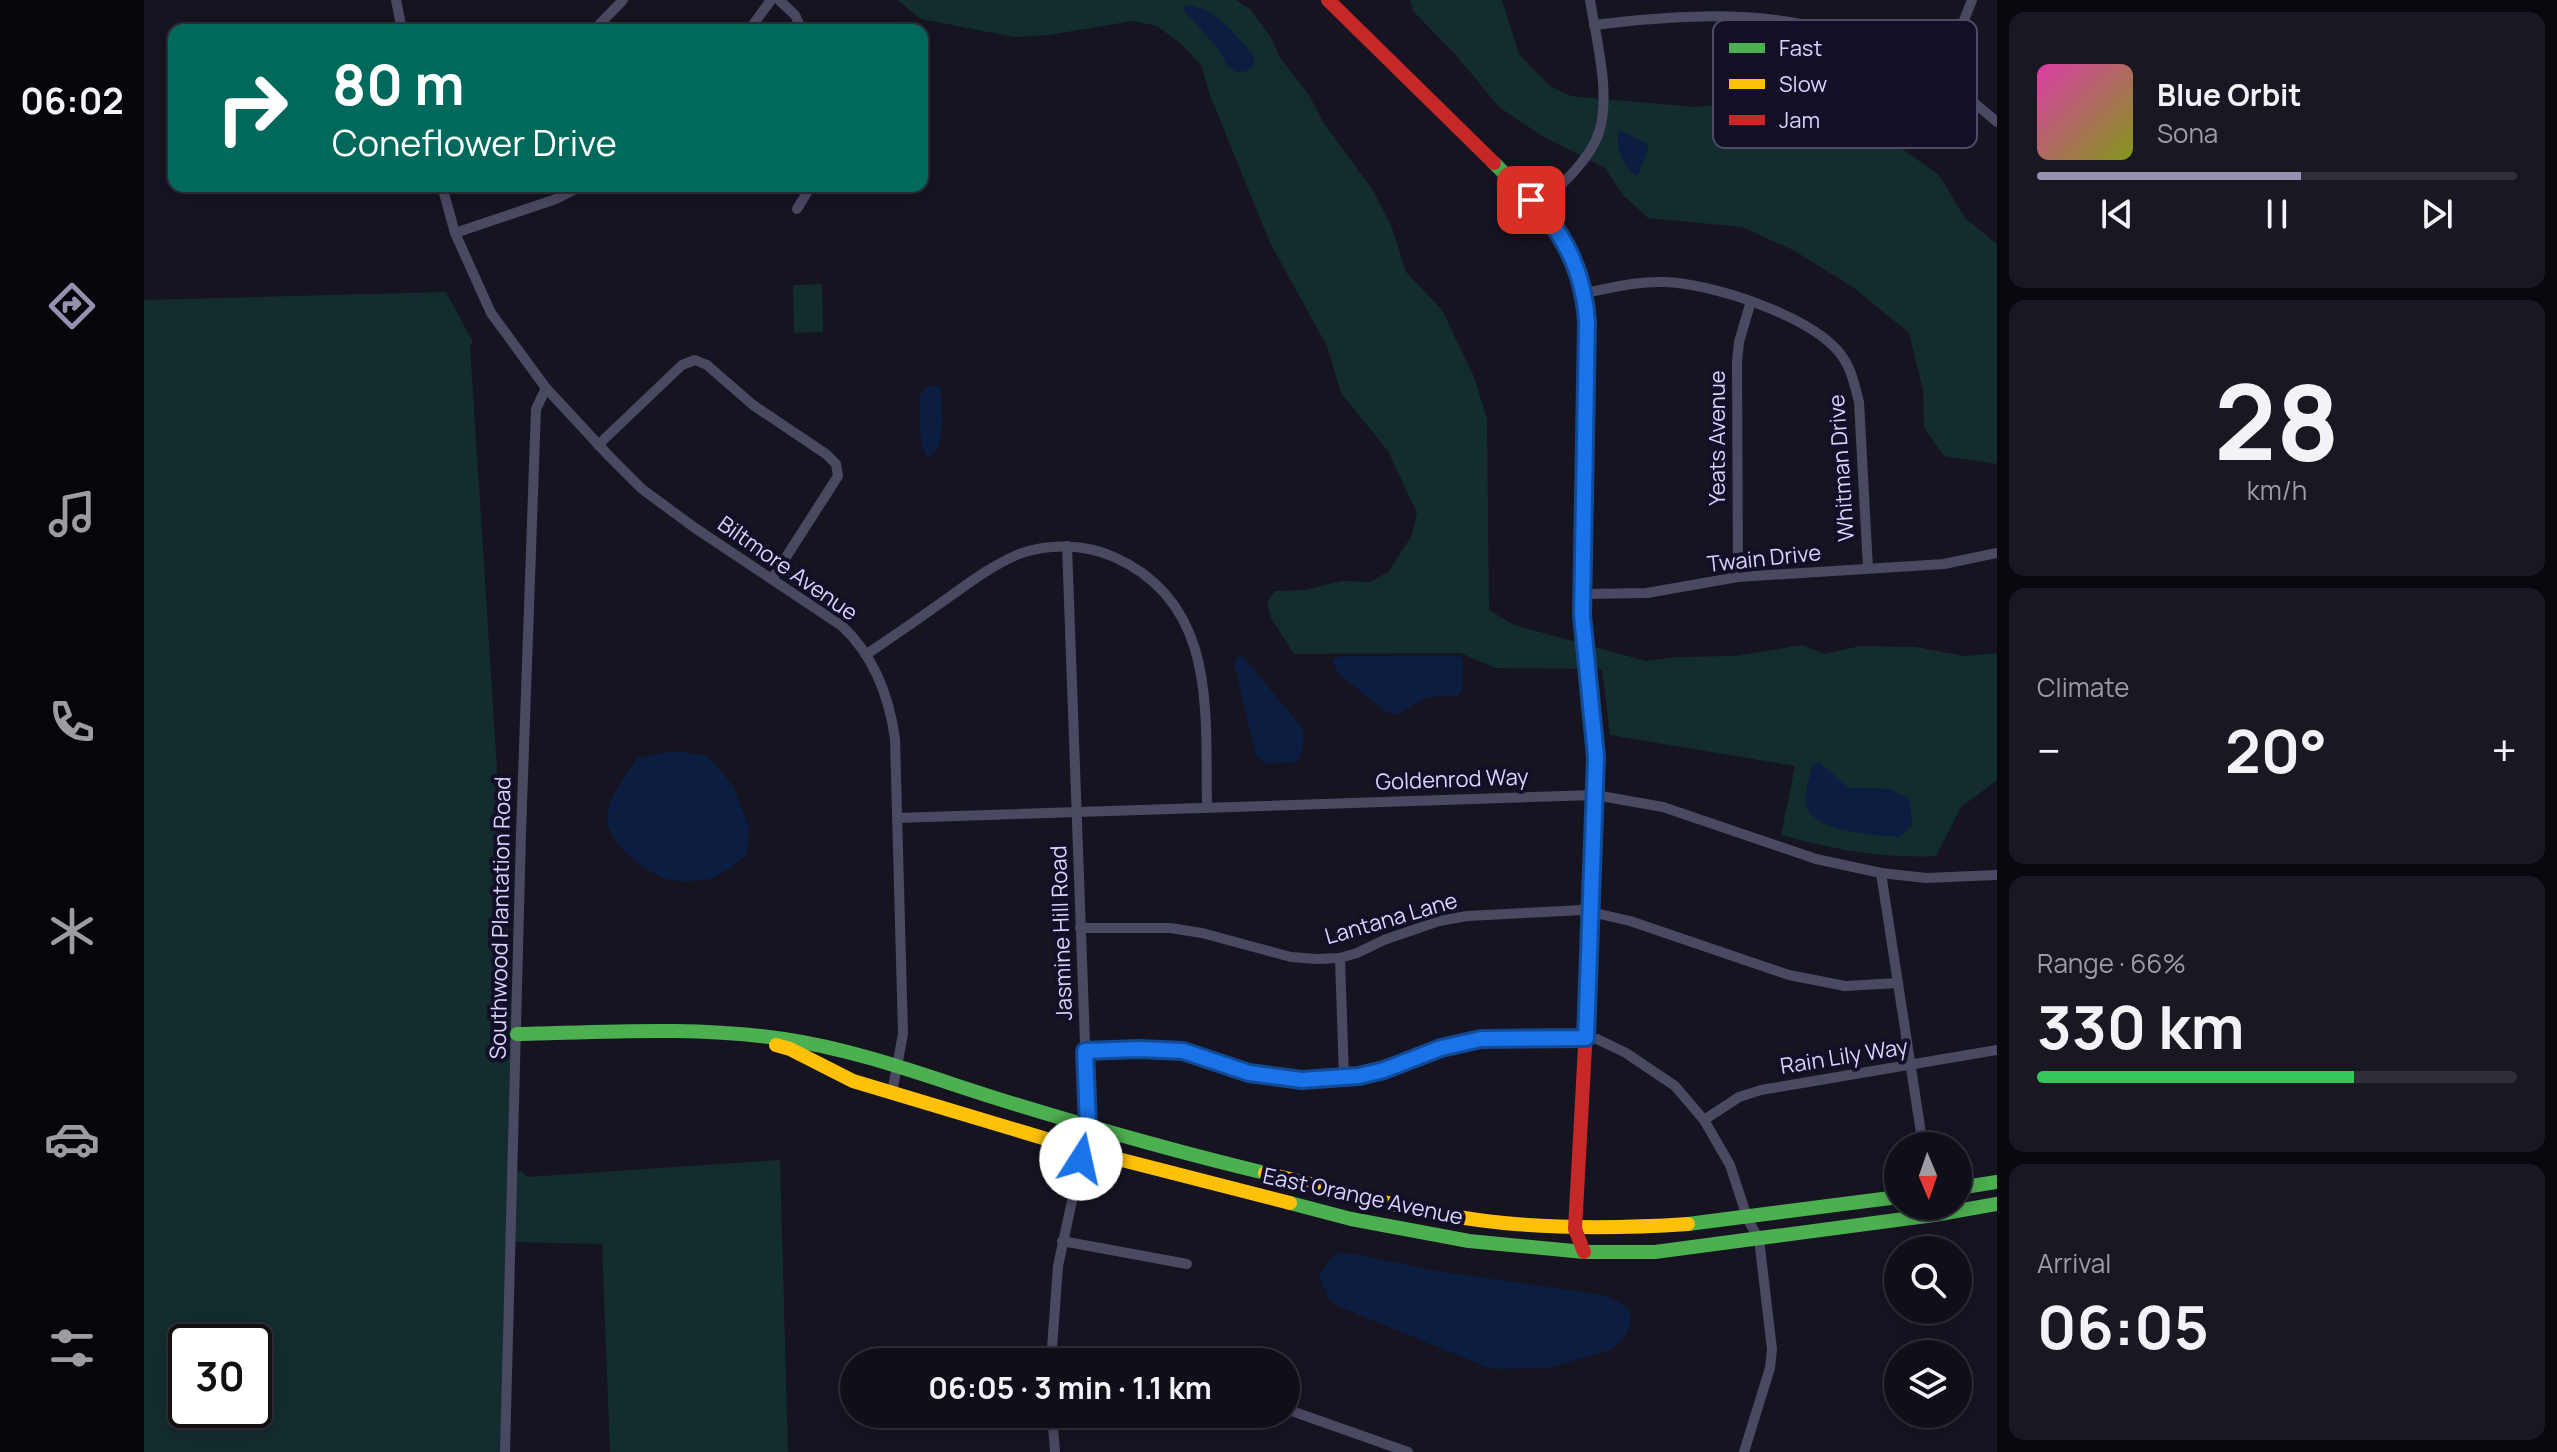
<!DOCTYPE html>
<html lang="en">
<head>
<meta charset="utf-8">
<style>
  :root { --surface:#100f19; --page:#191822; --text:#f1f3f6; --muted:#9c9ca2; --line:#302f38; --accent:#9591b1 }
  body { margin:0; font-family:Manrope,sans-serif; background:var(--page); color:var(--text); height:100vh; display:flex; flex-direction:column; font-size:30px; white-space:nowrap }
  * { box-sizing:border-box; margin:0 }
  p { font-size:26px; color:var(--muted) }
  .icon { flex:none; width:44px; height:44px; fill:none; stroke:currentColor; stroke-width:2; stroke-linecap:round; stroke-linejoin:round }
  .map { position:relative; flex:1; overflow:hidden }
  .drawer { display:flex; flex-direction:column; gap:12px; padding:12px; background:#09080e; width:560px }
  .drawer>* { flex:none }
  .guide { position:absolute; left:24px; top:24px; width:760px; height:168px; border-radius:16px; box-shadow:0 4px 20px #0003,0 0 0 2px var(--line); background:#00695c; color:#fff; overflow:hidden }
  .needle { width:52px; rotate:178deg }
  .controls { position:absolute; left:1740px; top:1132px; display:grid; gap:16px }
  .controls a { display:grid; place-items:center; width:88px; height:88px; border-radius:50%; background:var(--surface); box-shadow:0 4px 20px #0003,0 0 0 2px var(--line); font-size:40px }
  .speed { position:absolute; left:24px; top:1324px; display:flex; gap:16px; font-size:40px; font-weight:700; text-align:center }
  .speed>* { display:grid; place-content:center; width:104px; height:104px; border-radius:50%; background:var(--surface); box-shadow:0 4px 20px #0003,0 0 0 2px var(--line); line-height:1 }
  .speed .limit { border:4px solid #111; border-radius:12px; background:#fff; color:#111 }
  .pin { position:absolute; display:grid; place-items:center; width:68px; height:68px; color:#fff; margin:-34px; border-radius:16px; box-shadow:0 4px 12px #0006 }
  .me { position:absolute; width:88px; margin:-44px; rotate:10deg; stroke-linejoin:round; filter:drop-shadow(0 0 6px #0008) }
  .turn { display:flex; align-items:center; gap:28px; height:168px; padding:0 32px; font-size:36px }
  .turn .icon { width:104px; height:104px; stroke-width:2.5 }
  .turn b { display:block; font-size:56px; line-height:68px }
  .big { font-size:60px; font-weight:700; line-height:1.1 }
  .drawer .card { flex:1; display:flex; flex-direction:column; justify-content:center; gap:12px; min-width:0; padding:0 28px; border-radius:16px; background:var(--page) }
  .drawer .dial { align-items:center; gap:0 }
  .dial b { font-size:104px; line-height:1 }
  .song { display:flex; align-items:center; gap:24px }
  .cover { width:96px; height:96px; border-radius:12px; background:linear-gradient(135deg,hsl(320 70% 55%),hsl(70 70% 35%)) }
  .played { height:8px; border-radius:4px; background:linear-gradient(90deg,var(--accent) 55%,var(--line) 55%) }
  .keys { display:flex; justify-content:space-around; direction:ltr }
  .heat { display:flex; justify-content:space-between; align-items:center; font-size:44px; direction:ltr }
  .charge { height:12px; border-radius:6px; background:linear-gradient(90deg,#34c759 66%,var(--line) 0) }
  .trip { position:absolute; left:696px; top:1348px; width:460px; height:80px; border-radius:40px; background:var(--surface); box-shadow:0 4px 20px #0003,0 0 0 2px var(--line); font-weight:700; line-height:80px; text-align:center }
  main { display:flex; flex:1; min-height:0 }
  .tabs { display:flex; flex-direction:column; width:144px; justify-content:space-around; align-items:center; background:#06060a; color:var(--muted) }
  .tabs .icon { width:56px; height:56px }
  .tabs .current { color:var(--accent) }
  .tabs b { font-size:36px; color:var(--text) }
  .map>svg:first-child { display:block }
  .green { fill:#132c2d; fill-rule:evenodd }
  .water { fill:#0b1e41 }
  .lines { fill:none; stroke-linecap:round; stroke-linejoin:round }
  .street { stroke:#4a4962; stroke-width:10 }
  .fast { stroke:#4caf50; stroke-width:14 }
  .slow { stroke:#ffc107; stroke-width:14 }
  .jam { stroke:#c62828; stroke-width:14 }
  .route-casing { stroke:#114b97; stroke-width:20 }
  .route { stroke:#1a73e8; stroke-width:14 }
  .labels { text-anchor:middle; stroke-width:8; stroke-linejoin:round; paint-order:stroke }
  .street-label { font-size:22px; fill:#d9d4ff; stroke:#130f26 }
  .key { fill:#130f26; stroke:#4e4a67; stroke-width:2 }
  .key-label { font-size:22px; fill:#d9d4ff }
</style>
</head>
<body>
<main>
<nav class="tabs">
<b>06:02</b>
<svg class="icon current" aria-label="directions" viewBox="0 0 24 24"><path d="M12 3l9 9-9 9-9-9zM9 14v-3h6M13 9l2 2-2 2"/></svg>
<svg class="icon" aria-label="music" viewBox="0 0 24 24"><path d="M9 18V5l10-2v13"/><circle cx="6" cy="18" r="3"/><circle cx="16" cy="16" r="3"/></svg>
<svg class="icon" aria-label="phone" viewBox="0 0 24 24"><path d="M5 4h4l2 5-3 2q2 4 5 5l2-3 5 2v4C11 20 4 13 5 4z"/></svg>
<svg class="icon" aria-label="climate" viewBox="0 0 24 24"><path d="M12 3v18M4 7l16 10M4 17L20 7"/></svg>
<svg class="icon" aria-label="car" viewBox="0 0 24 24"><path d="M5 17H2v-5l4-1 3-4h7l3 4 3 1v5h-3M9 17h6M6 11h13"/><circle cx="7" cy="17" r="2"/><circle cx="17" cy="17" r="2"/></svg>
<svg class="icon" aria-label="filters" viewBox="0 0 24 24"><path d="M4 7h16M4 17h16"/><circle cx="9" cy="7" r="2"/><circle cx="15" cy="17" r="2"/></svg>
</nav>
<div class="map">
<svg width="1853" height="1452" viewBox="0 0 1853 1452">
  <rect width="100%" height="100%" fill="#161421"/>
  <g class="green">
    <path d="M753,0H1092L1107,10L1126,36L1137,59L1165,95L1179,122L1228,189L1247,225L1262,272L1298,310L1330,377L1343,419L1345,610L1370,625L1502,661L1533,657L1591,656L1659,645L1680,654L1716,646L1771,647L1821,656L1853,653V780L1817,807L1792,856C1739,859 1688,849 1637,835L1651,766L1466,735L1458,669L1352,668L1316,653L1150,654L1127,618L1123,602L1131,591L1161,590L1198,581L1227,582L1245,571L1268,535L1273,513L1244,451L1197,393L1183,346L1126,243L1066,95L1057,65L1036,43L1013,26L989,21L905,35L870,37L777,19Z"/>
    <polygon points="1266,0 1358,0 1375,54 1406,86 1427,96 1551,107 1618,100 1663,100 1733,131 1795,175 1821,218 1853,244 1853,464 1800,456 1780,428 1779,390 1765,333 1710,288 1649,250 1598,227 1504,218 1479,195 1461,168 1398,136 1355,107 1311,54 1269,11"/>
    <polygon points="678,284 679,332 650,333 649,285"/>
    <path d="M302,292L329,342L326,345L369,1021L357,1452H0V300ZM42,1342H110V1410H42Z"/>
    <polygon points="636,1160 644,1452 466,1452 458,1244 371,1242 373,1172 378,1171 383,1177"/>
  </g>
  <g class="water">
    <path d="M1042,5C1075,8 1089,34 1110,56L1109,66L1103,71L1093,72L1083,66L1076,51L1038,8Z"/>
    <path d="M1478,131L1505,145L1494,176C1480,170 1472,149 1474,133Z"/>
    <path d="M786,385L794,386L797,392C797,414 803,441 786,458C773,450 776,411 776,395Z"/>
    <polygon points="1094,656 1098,657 1106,665 1159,729 1159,746 1154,762 1122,764 1112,756 1090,664"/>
    <polygon points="1200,656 1315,656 1319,662 1318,690 1313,696 1283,697 1251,715 1241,711 1193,672 1188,659"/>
    <path d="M531,751L564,756L589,786L605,827L603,854C592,864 576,877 561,880C551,881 532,882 523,879C503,873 469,846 464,825C459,802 482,776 493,758Z"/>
    <path d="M1675,762L1705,788L1747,789L1763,798L1766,802L1768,826L1756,837C1733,835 1666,833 1662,803C1660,792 1666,778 1668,766Z"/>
    <polygon points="1199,1252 1293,1271 1460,1295 1484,1307 1487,1320 1483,1333 1469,1349 1404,1368 1348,1369 1191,1305 1183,1296 1175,1275 1190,1255"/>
  </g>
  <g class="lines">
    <g class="street">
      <polyline points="252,0 258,30"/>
      <polyline points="635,0 651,15 658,30"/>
      <path d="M1450,25C1607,5 1729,13 1853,122"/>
      <polyline points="450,30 479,0"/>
      <polyline points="605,30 627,0"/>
      <polyline points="1789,73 1813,38 1828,0"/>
      <path d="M298,186L311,233L347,313L402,388L465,456L498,489L551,528L698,626C730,656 745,695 751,739L759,1034L748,1093"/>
      <path d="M1394,207C1415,187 1444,162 1454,135C1468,98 1452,38 1446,0"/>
      <polyline points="653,209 667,186"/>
      <polyline points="311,233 412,199 437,186"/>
      <path d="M1441,293C1467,288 1493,281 1520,282C1567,283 1663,315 1694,351C1707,366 1710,383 1715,402L1724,568"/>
      <polyline points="454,445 538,365 551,360 563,365 609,405 682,454 692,464 694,476 628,579"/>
      <polyline points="1594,577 1593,362 1595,342 1607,301"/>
      <polyline points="1438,594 1503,593 1594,577 1800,564 1853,553"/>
      <path d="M723,654C751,635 780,615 808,595C829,580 851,564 875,554C905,543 941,544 970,557C1074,603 1061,712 1063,807"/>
      <polyline points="753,818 1451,795 1519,807 1672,859 1737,873 1782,878 1853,875"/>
      <polyline points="1737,873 1779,1146"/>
      <polyline points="936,928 1026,928 1058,933 1147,957 1173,959 1196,958 1213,953 1240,940 1295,921 1323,916 1438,910 1486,921 1645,975 1701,986 1754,983"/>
      <polyline points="1196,958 1200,1078"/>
      <polyline points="941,1051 995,1049 1039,1051 1105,1073 1158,1080 1215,1076 1240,1070 1297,1048 1337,1039 1433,1036 1453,1039 1482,1053 1531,1086 1560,1120 1586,1165 1604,1220 1615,1239 1628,1349 1626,1368 1600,1452"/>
      <polyline points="1560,1120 1595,1097 1617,1090 1853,1050"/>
      <polyline points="918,1241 1043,1264"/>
      <polyline points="907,1362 914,1266 944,1126 923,546"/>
      <polyline points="1142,1409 1264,1452"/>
      <polyline points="908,1414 911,1452"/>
      <polyline points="361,1452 377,833 392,409 402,388"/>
    </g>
    <g class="fast">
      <path d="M1350,163C1396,209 1430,239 1441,307L1438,615L1452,757L1444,992"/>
      <path d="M373,1034C462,1032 552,1026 640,1039C721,1051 797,1082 874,1105C956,1130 1038,1153 1121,1173"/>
      <polyline points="1814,1188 1853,1182"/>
      <polyline points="1146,1203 1207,1219 1325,1241 1440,1252 1511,1252 1790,1215 1853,1204"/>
      <polyline points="1544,1224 1754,1197"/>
    </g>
    <g class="slow">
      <polyline points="632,1045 646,1049 709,1081 939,1150 1146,1203"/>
      <path d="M1121,1173C1200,1192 1279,1215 1360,1223C1422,1229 1483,1228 1544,1224"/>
    </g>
    <g class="jam">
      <polyline points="1184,0 1350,163"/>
      <polyline points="1440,1252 1431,1229 1444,992"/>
    </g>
  </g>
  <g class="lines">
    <g class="route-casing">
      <path id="route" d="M937,1159L944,1126L941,1051L995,1049L1039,1051L1105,1073L1158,1080L1215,1076L1240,1070L1297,1048L1337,1039L1442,1038L1452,757L1438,615L1443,322C1440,274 1422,234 1387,200"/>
    </g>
    <use href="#route" class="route"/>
  </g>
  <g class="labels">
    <g class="street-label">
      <text transform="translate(1573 438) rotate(-90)" y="8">Yeats Avenue</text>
      <text transform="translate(1697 468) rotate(-94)" y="8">Whitman Drive</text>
      <text transform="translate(1620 558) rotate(-6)" y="8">Twain Drive</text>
      <text transform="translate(644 568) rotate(35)" y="8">Biltmore Avenue</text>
      <text transform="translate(1308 779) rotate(-2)" y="8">Goldenrod Way</text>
      <text transform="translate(356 918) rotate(-89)" y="8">Southwood Plantation Road</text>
      <text transform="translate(1247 918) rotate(-16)" y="8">Lantana Lane</text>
      <text transform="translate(917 933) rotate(-92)" y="8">Jasmine Hill Road</text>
      <text transform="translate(1700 1056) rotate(-9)" y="8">Rain Lily Way</text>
      <text transform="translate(1219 1196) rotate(12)" y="8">East Orange Avenue</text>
    </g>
  </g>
  <rect x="1569" y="20" width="264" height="128" rx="12" class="key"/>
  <rect x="1585" y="43" width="36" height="10" fill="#4caf50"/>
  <rect x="1585" y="79" width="36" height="10" fill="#ffc107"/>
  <rect x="1585" y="115" width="36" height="10" fill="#c62828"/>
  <g class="key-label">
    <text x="1635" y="56">Fast</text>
    <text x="1635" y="92">Slow</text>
    <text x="1635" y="128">Jam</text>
  </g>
</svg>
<div class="controls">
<a><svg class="needle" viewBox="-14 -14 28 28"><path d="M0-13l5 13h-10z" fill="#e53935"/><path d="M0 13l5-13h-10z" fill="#9c9ca2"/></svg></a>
<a><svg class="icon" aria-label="search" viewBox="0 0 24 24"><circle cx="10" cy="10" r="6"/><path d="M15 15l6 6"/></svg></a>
<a><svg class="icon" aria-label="layers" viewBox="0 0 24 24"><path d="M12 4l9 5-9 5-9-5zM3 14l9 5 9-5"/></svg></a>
</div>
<div class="speed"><div class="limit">30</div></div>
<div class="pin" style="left:1387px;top:200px;background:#d93025"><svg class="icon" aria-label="arrive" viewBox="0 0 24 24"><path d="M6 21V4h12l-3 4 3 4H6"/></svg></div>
<svg class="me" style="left:937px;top:1159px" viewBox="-20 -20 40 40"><circle r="19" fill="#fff"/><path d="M0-13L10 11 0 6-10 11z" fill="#1a73e8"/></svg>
<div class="trip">06:05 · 3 min · 1.1 km</div>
<div class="guide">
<div class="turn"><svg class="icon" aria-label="right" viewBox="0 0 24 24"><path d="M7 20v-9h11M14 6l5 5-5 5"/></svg><div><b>80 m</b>Coneflower Drive</div></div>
</div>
</div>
<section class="drawer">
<div class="card">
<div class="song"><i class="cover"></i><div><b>Blue Orbit</b><p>Sona</p></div></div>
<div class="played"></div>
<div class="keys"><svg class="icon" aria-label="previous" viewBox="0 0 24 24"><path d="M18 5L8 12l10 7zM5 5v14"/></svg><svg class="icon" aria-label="pause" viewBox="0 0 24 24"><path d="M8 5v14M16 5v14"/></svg><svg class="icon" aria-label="next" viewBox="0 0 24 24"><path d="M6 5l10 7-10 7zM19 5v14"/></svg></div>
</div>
<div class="card dial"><b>28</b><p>km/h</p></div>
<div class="card"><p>Climate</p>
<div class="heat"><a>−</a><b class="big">20°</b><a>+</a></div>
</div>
<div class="card"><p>Range · 66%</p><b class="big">330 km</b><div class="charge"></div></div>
<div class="card"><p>Arrival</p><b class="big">06:05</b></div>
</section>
</main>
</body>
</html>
